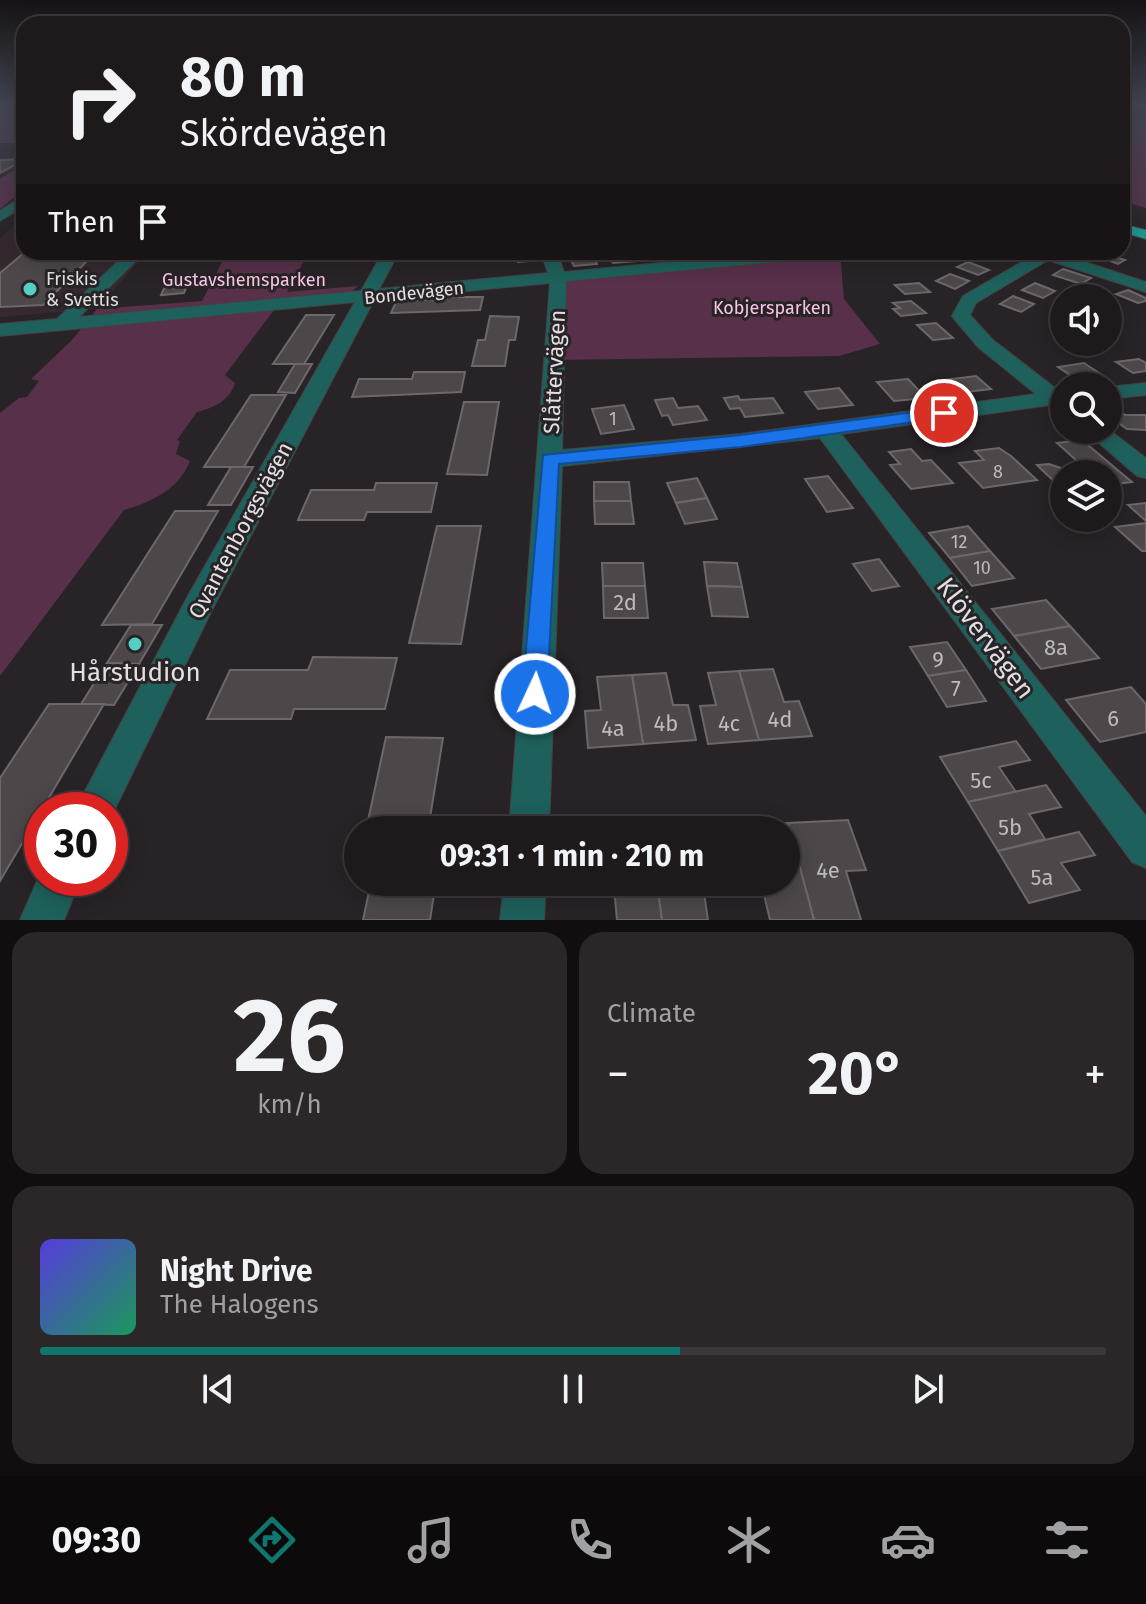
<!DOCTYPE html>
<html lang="en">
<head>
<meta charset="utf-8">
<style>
  :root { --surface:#1e1a1c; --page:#2b2729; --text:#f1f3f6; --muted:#a1a1a3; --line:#3c383b; --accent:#0f766e }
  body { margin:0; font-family:"Fira Sans",sans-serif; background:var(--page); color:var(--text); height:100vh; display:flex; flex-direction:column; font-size:30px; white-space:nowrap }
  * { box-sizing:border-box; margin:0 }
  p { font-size:26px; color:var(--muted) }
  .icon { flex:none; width:44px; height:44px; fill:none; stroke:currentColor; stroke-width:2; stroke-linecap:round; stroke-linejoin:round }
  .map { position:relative; height:920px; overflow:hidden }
  .sheet { display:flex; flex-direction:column; gap:12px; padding:12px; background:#100e0f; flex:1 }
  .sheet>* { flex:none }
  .guide { position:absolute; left:16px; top:16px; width:1114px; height:244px; border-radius:24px; box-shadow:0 4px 20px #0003,0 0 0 2px var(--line); background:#1e1a1c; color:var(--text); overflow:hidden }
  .controls { position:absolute; left:1050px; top:284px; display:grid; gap:16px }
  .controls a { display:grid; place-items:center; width:72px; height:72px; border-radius:50%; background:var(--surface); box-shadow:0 4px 20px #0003,0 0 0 2px var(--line); font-size:40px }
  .speed { position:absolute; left:24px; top:792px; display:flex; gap:16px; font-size:40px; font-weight:700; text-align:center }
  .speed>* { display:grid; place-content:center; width:104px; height:104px; border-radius:50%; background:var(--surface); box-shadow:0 4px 20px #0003,0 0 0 2px var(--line); line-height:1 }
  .speed .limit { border:12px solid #d22; background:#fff; color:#111 }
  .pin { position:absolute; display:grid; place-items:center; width:68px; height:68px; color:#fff; margin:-34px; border:4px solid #fff; border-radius:50%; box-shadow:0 2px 8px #0007 }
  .me { position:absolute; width:88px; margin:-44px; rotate:3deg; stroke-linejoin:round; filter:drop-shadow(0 0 6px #0008) }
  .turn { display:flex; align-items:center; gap:28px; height:168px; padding:0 32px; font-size:36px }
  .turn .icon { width:104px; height:104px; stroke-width:2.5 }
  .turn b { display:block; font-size:56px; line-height:68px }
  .then { display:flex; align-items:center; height:76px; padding:0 32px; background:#0003; gap:16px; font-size:30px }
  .big { font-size:60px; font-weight:700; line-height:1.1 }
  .sheet .widget { flex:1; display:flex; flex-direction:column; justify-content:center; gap:12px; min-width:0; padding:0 28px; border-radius:24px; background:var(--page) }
  .sheet .dial { align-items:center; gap:0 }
  .dial b { font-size:104px; line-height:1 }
  .song { display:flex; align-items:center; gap:24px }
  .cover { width:96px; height:96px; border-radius:12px; background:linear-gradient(135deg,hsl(250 70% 55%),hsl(150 70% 35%)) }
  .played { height:8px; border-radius:4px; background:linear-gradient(90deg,var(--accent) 60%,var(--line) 60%) }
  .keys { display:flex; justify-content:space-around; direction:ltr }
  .heat { display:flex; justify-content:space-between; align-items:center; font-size:44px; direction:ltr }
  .sheet .tiles { flex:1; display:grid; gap:12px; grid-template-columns:1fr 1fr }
  .widget:last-child { grid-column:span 2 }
  .trip { position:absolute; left:344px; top:816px; width:456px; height:80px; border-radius:40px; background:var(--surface); box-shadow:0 4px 20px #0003,0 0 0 2px var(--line); font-weight:700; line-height:80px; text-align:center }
  .tab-bar { display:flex; height:128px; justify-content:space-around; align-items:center; background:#0c0a0b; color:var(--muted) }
  .tab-bar .icon { width:56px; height:56px }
  .tab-bar .active { color:var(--accent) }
  .tab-bar b { font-size:36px; color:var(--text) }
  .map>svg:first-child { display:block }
  .built { fill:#34292f }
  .green { fill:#583049 }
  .building { fill:#4d474a; stroke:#6d666a; stroke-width:2 }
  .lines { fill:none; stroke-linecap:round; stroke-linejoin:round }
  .minor-casing { stroke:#464144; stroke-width:2 }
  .major-casing { stroke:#464144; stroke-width:2 }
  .minor { fill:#1e605b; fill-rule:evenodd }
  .major { fill:#1e978e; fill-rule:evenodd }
  .route { fill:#1a73e8; stroke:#114b97; stroke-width:2 }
  .poi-dot { fill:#56cec3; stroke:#282326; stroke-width:3 }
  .labels { text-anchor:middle; stroke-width:6; stroke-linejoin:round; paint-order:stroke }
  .far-poi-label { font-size:18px; fill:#e3dfe1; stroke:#282326; text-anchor:start }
  .far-park-label { font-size:18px; fill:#f8c4e3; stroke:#282326 }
  .far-street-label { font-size:18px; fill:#e3dfe1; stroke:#282326 }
  .number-label { font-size:18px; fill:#beb9bb }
  .street-label { font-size:22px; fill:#e3dfe1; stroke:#282326 }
  .near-number-label { font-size:22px; fill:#beb9bb }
  .near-street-label { font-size:26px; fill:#e3dfe1; stroke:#282326 }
  .near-poi-label { font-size:26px; fill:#e3dfe1; stroke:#282326 }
</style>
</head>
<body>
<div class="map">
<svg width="1146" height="920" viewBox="0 0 1146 920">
  <rect width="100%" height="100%" fill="#282326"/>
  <polygon class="built" points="24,217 24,252 147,252 97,309 0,317 0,238"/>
  <g class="green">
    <rect x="0" y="107" width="24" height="36"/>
    <polygon points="1122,116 1146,121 1146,208 1122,201"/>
    <polygon points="24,164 24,189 0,209 0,179"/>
    <path d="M184,252H309L287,292L358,286L349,294L277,306L225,375L235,383C230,400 214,408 197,412L177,440L180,441L176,454L190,461C179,489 152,502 124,510L0,676V413L19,398L27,397L39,381L31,379L72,340L97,309L202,301L224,258Z"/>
    <polygon points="827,252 840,252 844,299 880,344 839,356 554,360 558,279"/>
  </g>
  <g class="building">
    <polygon points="24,159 24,160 0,173 0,160"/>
    <polygon points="25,252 96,252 43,305 0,307 0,273"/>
    <polygon points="514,252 538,252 542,260 518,262"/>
    <polygon points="609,252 634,253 639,261 613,263"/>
    <polygon points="1086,252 1100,252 1125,260 1118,264"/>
    <polygon points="591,254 597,264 574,266 569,256"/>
    <polygon points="968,262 989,270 978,275 957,267"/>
    <polygon points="1063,269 1091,278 1081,284 1053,275"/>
    <polygon points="950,274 969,281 955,289 936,281"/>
    <polygon points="190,278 184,293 161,295 168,280"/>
    <polygon points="919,283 930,292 905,294 895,285"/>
    <polygon points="1035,283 1055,291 1043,298 1022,290"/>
    <polygon points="1128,290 1146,298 1146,301 1138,303 1116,294"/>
    <polygon points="1013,296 1034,304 1021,312 1000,304"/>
    <polygon points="441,297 483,297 480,310 391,313 397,300 440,300"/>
    <polygon points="911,301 926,313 901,316 893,309 900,308 893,303"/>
    <polygon points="306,315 334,315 304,364 273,364"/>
    <polygon points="490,316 519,317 515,340 509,340 505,366 472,366 478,340 485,340"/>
    <polygon points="936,323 953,338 933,340 917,325"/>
    <polygon points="1139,359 1146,363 1146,371 1133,373 1116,362"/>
    <polygon points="1084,363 1102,375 1076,379 1058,367"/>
    <polygon points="295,364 312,364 295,393 278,392"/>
    <polygon points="414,372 465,372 461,392 352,397 359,379 412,379"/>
    <polygon points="976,376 991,389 958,393 944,380"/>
    <polygon points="908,379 926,398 894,401 877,382"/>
    <polygon points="839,388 853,405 818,409 805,392"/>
    <polygon points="251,395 286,395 244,467 204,467"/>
    <polygon points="738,396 740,400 773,398 783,413 745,417 740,408 730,409 724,398"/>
    <polygon points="673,398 678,408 698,406 707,420 673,425 668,415 662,416 655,400"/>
    <polygon points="464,402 499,402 487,475 447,474"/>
    <polygon points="624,405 634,429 601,434 592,409"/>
    <polygon points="1118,410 1125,415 1146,415 1146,430 1127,429 1108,415 1108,411"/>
    <polygon points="1082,440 1132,482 1108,485 1108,474 1064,474 1064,491 1037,465 1049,464 1073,472 1087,470 1057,443"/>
    <polygon points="999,448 1011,456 1037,480 983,488 959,463 984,460 975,451"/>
    <polygon points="911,449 922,461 931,460 953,483 911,489 890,465 900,464 889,452"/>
    <polygon points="231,467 253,467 231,505 208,505"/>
    <polygon points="828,476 853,508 827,512 805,479"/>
    <polygon points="697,478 707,498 676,503 667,483"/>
    <polygon points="594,482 629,482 631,501 594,501"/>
    <polygon points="376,483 437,483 431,512 367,512 364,520 298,520 311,490 374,490"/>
    <polygon points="707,498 717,519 685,524 676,503"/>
    <polygon points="594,501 631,501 634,524 595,524"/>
    <polygon points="1146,503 1146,521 1128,505"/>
    <polygon points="175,511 218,511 152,624 102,625"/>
    <polygon points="1146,523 1146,551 1142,551 1115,527"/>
    <polygon points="437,526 481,526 461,644 409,643"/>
    <polygon points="968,526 990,551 950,558 929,533"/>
    <polygon points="990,551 1014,578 972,586 950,558"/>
    <polygon points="879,559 899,586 872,591 853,564"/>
    <polygon points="704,562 737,563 742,587 707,586"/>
    <polygon points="602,563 643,563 645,586 603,586"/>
    <polygon points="603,586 645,586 648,618 604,618"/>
    <polygon points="707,586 742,587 748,617 712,616"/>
    <polygon points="1046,600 1070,626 1014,636 992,609"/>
    <polygon points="131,625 162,625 139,664 107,663"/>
    <polygon points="1070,626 1099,658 1041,669 1014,636"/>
    <polygon points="947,642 966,670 928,676 910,647"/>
    <polygon points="313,657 397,658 385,709 294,709 291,719 207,719 230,670 308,670"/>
    <polygon points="107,663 139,664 114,705 81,704"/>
    <polygon points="773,669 784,702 799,701 812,736 759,740 739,671"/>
    <polygon points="966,670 986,701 947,707 928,676"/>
    <polygon points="739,671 759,740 708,744 700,706 716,705 708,673"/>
    <polygon points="666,673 673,705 688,705 696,740 643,744 632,675"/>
    <polygon points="632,675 643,744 588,748 585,711 601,710 597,677"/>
    <polygon points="1131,687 1146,704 1146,732 1100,742 1066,700"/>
    <polygon points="49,704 104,704 0,881 0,778"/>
    <polygon points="386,737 443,738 428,830 366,830"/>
    <polygon points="1016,741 1030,760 999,767 1016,792 968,802 940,757"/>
    <polygon points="1046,785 1061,807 1029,814 1045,839 998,851 968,802"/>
    <polygon points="848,820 866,870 846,871 861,920 814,920 788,823"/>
    <polygon points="788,823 814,920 770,920 761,882 786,882 786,830 730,830 729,826"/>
    <polygon points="1079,832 1095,855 1061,863 1080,890 1029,903 998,851"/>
    <polygon points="371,882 436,882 430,920 363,920"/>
    <polygon points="593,882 657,882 662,920 617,920 614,888 594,889"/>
    <polygon points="657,882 723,882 723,885 703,886 708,920 662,920"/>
  </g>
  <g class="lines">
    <g class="minor-casing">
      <g id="minor">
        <polygon points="24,196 24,206 0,221 0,211"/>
        <polygon points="128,252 145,252 79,317 361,291 383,252 399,252 379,289 548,273 541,252 557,252 564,272 778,252 835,252 827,257 566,281 562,450 741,434 1036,394 979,348 955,320 952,316 963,296 1034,255 1032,252 1055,252 1146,282 1146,292 1048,260 976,303 970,315 993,340 1059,391 1064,391 1064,408 1050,405 841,434 1146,816 1146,868 1132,862 820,438 562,466 549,830 509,830 550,283 374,300 212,610 110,819 110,810 75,810 189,594 355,302 0,336 0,324 57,319"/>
        <polygon points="1146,383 1146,395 1108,399 1108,387"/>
        <polygon points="1108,429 1146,458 1146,478 1137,476 1084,430"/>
        <polygon points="42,870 42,878 81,878 64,920 20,920"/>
        <polygon points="504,882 546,882 544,920 500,920"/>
      </g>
    </g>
    <g class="major-casing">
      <polygon id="major" points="1122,224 1146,230 1146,239 1122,232"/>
    </g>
    <use href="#minor" class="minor"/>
    <use href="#major" class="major"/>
  </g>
  <linearGradient id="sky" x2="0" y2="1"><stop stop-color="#161315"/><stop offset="0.45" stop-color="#424552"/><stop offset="1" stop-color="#424552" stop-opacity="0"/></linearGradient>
  <rect width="1146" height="236" fill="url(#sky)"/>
  <polygon class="route" points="944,408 952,413 949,417 741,447 559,464 547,694 544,702 535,706 525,702 522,694 543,455 741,435"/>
  <g class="poi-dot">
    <circle cx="30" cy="289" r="8"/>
    <circle cx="135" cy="644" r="8"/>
  </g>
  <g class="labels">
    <g class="far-poi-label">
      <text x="46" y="285">Friskis<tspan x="46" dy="21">&amp; Svettis</tspan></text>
    </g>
    <g class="far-park-label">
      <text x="244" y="286">Gustavshemsparken</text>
      <text x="772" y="314">Kobjersparken</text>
    </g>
    <g class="far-street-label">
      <text transform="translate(414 293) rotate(-6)" y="6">Bondevägen</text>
    </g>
    <g class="number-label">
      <text x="613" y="425">1</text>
      <text x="998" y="478">8</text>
      <text x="959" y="548">12</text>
      <text x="982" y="574">10</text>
    </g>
    <g class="street-label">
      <text transform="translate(554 372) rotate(-87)" y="8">Slåttervägen</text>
      <text transform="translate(240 530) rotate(-62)" y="8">Qvantenborgsvägen</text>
    </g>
    <g class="near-number-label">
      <text x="625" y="610">2d</text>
      <text x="1056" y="655">8a</text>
      <text x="938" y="667">9</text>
      <text x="956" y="696">7</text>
      <text x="1113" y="726">6</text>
      <text x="780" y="727">4d</text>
      <text x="666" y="731">4b</text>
      <text x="729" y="731">4c</text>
      <text x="613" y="736">4a</text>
      <text x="981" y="788">5c</text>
      <text x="1010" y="835">5b</text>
      <text x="828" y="878">4e</text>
      <text x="1042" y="885">5a</text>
    </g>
    <g class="near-street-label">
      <text transform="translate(986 638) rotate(53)" y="9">Klövervägen</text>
    </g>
    <g class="near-poi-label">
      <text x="135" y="681">Hårstudion</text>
    </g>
  </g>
</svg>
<div class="controls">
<a><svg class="icon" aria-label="sound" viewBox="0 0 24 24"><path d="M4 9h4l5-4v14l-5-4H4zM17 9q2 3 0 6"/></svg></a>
<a><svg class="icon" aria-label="search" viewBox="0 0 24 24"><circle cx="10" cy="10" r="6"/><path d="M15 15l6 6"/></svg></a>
<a><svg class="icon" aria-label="layers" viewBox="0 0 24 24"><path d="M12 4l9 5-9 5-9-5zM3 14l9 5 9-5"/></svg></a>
</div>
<div class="speed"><div class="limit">30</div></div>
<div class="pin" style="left:944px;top:413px;background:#d93025"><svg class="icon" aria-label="arrive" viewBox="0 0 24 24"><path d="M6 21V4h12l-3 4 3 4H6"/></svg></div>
<svg class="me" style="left:535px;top:694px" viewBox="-20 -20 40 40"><circle r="17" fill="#1a73e8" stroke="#fff" stroke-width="3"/><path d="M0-11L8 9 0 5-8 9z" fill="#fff"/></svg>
<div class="trip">09:31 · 1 min · 210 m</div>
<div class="guide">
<div class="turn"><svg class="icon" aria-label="right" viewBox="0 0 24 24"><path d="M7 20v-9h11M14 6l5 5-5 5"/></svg><div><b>80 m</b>Skördevägen</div></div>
<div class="then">Then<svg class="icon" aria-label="arrive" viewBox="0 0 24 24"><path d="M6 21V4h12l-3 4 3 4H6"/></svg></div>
</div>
</div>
<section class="sheet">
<div class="tiles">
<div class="widget dial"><b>26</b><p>km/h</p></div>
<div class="widget"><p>Climate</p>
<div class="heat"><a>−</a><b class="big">20°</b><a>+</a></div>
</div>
<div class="widget">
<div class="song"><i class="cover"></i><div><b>Night Drive</b><p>The Halogens</p></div></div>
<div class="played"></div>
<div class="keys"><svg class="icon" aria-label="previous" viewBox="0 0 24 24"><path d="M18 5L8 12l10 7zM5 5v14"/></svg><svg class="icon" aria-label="pause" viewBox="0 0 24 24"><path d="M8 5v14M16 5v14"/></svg><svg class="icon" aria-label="next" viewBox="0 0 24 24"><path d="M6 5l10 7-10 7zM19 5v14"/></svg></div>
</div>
</div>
</section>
<nav class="tab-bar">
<b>09:30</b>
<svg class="icon active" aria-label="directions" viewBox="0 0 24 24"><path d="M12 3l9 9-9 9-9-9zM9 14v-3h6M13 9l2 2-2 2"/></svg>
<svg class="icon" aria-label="music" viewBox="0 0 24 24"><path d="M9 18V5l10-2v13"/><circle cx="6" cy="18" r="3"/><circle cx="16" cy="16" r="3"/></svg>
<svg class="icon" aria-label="phone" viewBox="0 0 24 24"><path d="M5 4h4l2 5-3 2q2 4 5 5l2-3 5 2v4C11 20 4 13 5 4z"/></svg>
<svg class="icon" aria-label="climate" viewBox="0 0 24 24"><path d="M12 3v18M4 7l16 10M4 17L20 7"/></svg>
<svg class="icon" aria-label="car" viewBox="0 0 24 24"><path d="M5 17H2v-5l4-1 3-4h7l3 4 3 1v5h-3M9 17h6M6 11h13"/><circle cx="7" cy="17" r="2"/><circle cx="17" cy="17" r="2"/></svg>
<svg class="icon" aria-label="filters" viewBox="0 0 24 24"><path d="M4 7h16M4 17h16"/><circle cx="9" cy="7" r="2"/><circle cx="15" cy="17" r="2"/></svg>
</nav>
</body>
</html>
